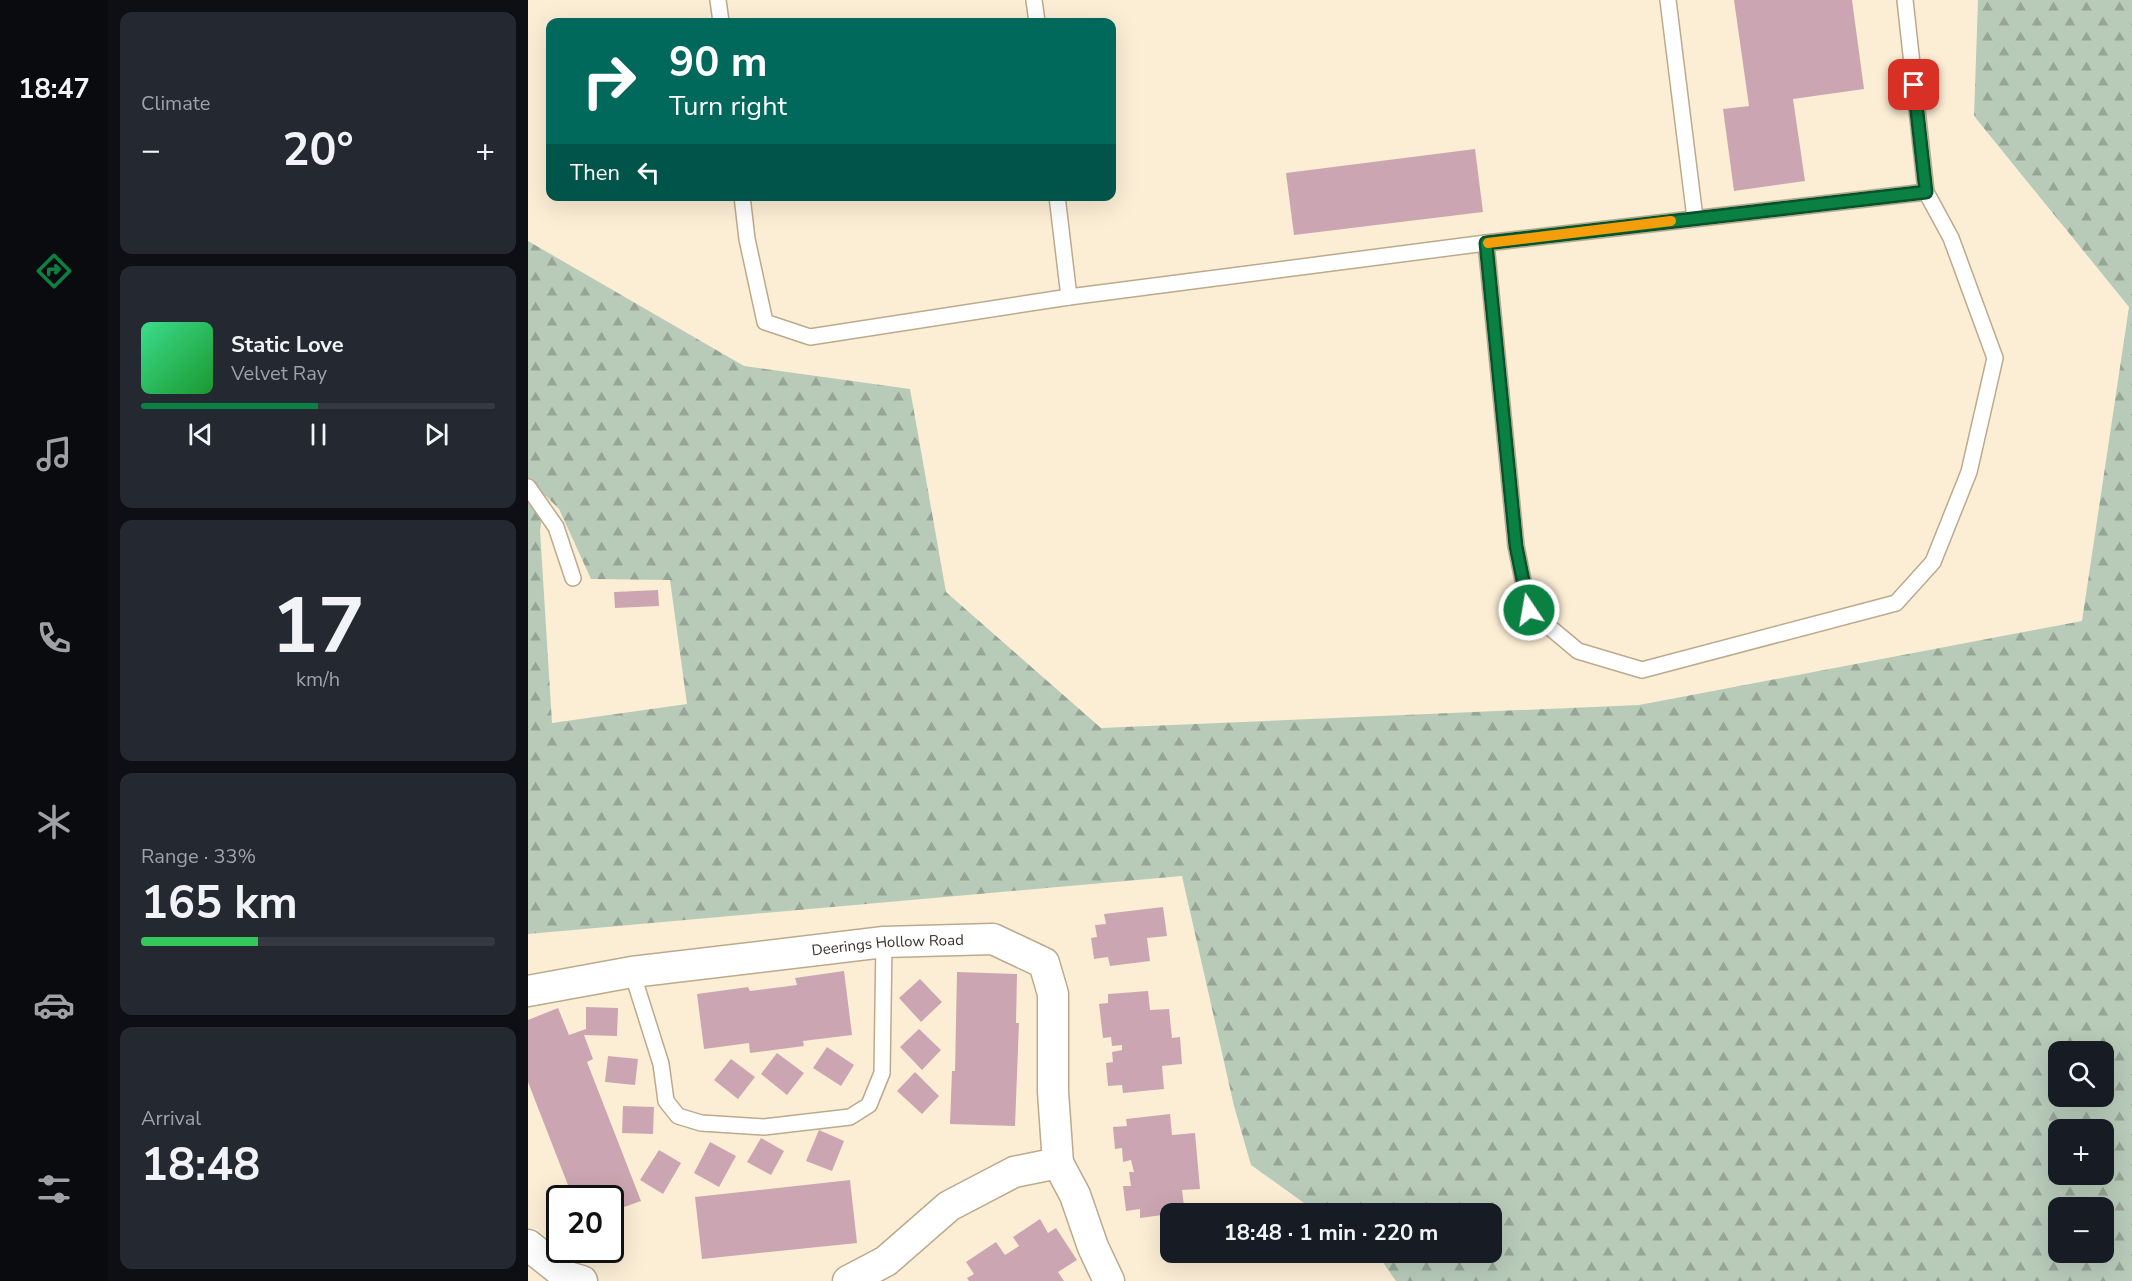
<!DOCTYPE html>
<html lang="en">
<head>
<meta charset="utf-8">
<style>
  :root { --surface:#171b24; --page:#242831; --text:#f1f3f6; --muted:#9ea1a6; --line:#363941; --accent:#0b8043 }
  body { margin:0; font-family:"Nunito Sans",sans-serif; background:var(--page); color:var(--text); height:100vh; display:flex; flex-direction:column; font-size:22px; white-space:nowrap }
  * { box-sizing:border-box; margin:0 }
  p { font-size:20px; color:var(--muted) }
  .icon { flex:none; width:33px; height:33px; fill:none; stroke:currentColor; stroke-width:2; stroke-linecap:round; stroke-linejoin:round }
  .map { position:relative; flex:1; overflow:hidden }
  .panel { display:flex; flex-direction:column; gap:12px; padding:12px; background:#0d0f14; width:420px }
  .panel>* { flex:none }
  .hud { position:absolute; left:18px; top:18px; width:570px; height:183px; border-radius:12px; box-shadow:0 6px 24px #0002; background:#00695c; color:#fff; overflow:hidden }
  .controls { position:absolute; left:1520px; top:1041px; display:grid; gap:12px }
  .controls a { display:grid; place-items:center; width:66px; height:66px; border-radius:12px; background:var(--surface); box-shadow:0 6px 24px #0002; font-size:30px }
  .speed { position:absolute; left:18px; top:1185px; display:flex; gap:12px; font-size:30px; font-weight:700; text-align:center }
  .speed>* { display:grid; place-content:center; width:78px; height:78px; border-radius:50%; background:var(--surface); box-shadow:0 6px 24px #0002; line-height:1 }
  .speed .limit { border:3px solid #111; border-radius:9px; background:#fff; color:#111 }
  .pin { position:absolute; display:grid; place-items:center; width:51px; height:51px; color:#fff; margin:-26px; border-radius:12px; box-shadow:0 3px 9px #0006 }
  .me { position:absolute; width:66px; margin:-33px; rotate:348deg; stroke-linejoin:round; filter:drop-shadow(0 0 4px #0008) }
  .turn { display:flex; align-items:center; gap:21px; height:126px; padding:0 24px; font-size:27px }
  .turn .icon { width:78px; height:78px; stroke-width:2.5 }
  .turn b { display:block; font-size:42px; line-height:51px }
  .then { display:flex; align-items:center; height:57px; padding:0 24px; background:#0003; gap:12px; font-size:22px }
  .big { font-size:45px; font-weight:700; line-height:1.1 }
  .panel .tile { flex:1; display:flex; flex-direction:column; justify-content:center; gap:9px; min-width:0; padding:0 21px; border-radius:12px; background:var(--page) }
  .panel .dial { align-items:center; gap:0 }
  .dial b { font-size:78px; line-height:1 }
  .song { display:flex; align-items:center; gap:18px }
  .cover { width:72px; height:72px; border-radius:9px; background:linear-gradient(135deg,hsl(150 70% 55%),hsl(130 70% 35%)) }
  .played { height:6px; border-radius:3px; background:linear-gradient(90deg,var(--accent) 50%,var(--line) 50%) }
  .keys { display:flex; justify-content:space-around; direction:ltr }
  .heat { display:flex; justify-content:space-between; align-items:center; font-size:33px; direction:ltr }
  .charge { height:9px; border-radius:4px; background:linear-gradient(90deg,#34c759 33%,var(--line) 0) }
  .trip { position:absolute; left:632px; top:1203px; width:342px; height:60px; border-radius:12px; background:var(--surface); box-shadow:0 6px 24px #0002; font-weight:700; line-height:60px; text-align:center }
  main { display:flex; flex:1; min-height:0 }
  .menu { display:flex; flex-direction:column; width:108px; justify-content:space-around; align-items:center; background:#090b0e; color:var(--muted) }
  .menu .icon { width:42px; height:42px }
  .menu .current { color:var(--accent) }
  .menu b { font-size:27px; color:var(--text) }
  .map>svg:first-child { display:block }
  .forest { fill:url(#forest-firs); fill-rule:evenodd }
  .building { fill:#cba6b2 }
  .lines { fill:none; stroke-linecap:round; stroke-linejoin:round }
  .service-casing { stroke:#bbaa8c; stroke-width:18 }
  .minor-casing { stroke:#bbaa8c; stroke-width:33 }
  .service { stroke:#fff; stroke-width:15 }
  .minor { stroke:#fff; stroke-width:30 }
  .route-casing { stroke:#07532c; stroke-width:15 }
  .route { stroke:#0b8043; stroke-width:10 }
  .slow { stroke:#f59e0b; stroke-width:10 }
  .labels { text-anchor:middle; stroke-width:5; stroke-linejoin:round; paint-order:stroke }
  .street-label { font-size:15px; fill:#3a3326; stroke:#fceed5 }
</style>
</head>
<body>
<main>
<nav class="menu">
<b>18:47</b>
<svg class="icon current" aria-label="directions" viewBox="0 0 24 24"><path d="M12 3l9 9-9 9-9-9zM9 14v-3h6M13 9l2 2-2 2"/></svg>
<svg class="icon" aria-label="music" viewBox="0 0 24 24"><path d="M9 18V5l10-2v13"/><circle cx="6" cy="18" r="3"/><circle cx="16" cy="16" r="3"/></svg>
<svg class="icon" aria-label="phone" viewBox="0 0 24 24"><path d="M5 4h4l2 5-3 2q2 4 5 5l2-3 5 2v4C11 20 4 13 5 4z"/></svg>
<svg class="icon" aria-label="climate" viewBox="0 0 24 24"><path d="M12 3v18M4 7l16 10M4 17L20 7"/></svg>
<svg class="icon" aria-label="car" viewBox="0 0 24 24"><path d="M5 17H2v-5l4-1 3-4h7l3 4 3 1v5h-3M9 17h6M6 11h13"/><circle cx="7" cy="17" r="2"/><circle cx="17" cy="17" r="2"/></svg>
<svg class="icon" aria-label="filters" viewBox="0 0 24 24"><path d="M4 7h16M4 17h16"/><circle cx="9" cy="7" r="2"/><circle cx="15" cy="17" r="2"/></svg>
</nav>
<section class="panel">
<div class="tile"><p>Climate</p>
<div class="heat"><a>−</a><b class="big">20°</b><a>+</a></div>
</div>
<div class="tile">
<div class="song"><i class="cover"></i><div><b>Static Love</b><p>Velvet Ray</p></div></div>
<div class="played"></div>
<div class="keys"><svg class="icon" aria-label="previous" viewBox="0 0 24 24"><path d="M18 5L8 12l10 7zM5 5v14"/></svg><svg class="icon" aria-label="pause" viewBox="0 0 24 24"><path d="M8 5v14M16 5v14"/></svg><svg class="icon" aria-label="next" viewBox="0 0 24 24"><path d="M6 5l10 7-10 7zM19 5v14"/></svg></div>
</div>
<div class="tile dial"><b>17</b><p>km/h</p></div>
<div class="tile"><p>Range · 33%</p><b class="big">165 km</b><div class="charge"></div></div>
<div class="tile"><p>Arrival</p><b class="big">18:48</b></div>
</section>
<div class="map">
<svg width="1604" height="1281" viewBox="0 0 1604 1281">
  <defs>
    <pattern id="forest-firs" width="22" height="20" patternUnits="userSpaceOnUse" patternTransform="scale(1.5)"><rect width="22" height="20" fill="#b8cbb9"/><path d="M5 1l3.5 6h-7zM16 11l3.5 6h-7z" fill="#97a596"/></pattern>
  </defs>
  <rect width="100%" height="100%" fill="#fceed5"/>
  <path class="forest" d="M1450,0H1604V1281H868L854,1261L843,1253L963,1252V1214L790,1213L723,1165L706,1106L654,876L0,934V241L216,366L382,389L418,592L573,728L1111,705L1554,621L1601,307L1446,116ZM18,496L31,509L63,579L142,580L159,704L24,723L12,530ZM1530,1052H1575V1096H1530ZM1530,1130H1575V1174H1530ZM1530,1208H1575V1252H1530Z"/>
  <g class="building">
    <polygon points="1206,0 1324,0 1336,89 1265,99 1277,181 1206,191 1195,109 1221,106"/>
    <polygon points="947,149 955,212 766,235 758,173"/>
    <polygon points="130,590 131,606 87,608 86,592"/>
    <polygon points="635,907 639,936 619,938 622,961 582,966 580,957 566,959 563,938 569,937 567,925 578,924 576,914"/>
    <polygon points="316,971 324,1035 275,1041 276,1046 222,1053 221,1043 176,1049 169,994 220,987 222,991 269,985 267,978"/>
    <polygon points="429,972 489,974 488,1023 491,1023 487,1126 422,1124 424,1071 427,1071"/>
    <polygon points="392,979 414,1002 393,1022 371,998"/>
    <polygon points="620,991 622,1010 641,1009 644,1038 652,1037 654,1064 634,1066 636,1089 595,1093 594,1085 580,1086 578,1063 585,1062 584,1052 594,1050 594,1045 584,1046 583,1037 575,1038 571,1004 580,1003 580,994"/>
    <polygon points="58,1007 90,1008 89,1036 56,1035 65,1059 59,1062 113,1201 82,1212 82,1198 45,1198 0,1082 0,1020 30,1008 41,1035 58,1029"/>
    <polygon points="391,1029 413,1050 394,1070 372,1047"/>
    <polygon points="299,1047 326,1065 313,1086 285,1068"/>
    <polygon points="249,1053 276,1073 259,1095 233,1074"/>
    <polygon points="80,1056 110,1059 107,1085 77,1082"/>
    <polygon points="203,1059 227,1077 210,1099 186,1080"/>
    <polygon points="387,1072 411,1096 394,1114 369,1091"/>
    <polygon points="95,1106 126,1107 125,1134 94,1133"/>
    <polygon points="642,1114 644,1135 667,1133 672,1189 654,1190 657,1214 642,1214 612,1218 612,1209 598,1211 595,1186 603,1186 601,1172 606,1172 603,1160 595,1162 594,1148 587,1149 585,1127 599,1126 598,1119"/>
    <polygon points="291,1130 316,1141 304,1171 278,1161"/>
    <polygon points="233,1138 256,1151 243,1175 219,1162"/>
    <polygon points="182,1142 208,1156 191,1187 166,1173"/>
    <polygon points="131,1150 153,1163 135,1194 112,1180"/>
    <polygon points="322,1180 329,1243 174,1259 167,1197"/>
    <polygon points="512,1219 520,1233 528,1228 549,1260 530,1272 536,1281 441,1281 439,1278 446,1274 438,1262 468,1242 477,1255 491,1246 485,1237"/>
  </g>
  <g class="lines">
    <g class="service-casing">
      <g id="service">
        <polyline points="190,0 193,22"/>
        <polyline points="506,0 509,22"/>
        <polyline points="1140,0 1167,218"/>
        <polyline points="214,196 219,239 237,322 282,337 541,297 958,243 1398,192"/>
        <polyline points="529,196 541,297"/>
        <polyline points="958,243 988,546 1001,610 1050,651 1114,670 1368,603 1405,562 1441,472 1467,358 1423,238 1398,192 1377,0"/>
        <polyline points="0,487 28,527 45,578"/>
        <polyline points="104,972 133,1064 138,1101 150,1116 173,1123 236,1127 322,1117 341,1105 354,1073 356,942"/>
      </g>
    </g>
    <g class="minor-casing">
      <g id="minor">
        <path id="s1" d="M0,991L104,972L356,942L465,939L516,963L525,994V1092L530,1163L547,1195L565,1247L581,1281"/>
        <polyline points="0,1245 40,1277 54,1281"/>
        <polyline points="320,1281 358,1261 421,1206 486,1172 530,1163"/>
      </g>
    </g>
    <use href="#service" class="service"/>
    <use href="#minor" class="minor"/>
  </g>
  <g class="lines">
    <g class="route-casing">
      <polyline id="route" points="1001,610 988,546 958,243 1398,192 1386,85"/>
    </g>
    <use href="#route" class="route"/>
    <polyline class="slow" points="960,243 1143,221"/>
  </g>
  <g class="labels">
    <g class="street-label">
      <text dy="5" stroke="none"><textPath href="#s1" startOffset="363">Deerings Hollow Road</textPath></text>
    </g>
  </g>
</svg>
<div class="controls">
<a><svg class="icon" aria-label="search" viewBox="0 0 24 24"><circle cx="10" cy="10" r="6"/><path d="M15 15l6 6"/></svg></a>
<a>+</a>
<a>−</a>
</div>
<div class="speed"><div class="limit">20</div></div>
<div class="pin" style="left:1386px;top:85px;background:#d93025"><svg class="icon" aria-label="arrive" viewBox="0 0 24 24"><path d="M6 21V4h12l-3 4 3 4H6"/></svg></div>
<svg class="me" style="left:1001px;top:610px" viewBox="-20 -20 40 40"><circle r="17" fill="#0b8043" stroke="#fff" stroke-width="3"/><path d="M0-11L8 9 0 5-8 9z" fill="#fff"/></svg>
<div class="trip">18:48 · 1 min · 220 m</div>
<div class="hud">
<div class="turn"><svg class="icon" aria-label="right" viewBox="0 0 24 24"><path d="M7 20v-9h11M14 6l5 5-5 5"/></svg><div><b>90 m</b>Turn right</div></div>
<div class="then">Then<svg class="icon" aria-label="left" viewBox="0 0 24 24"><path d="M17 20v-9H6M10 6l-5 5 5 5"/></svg></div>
</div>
</div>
</main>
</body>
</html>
